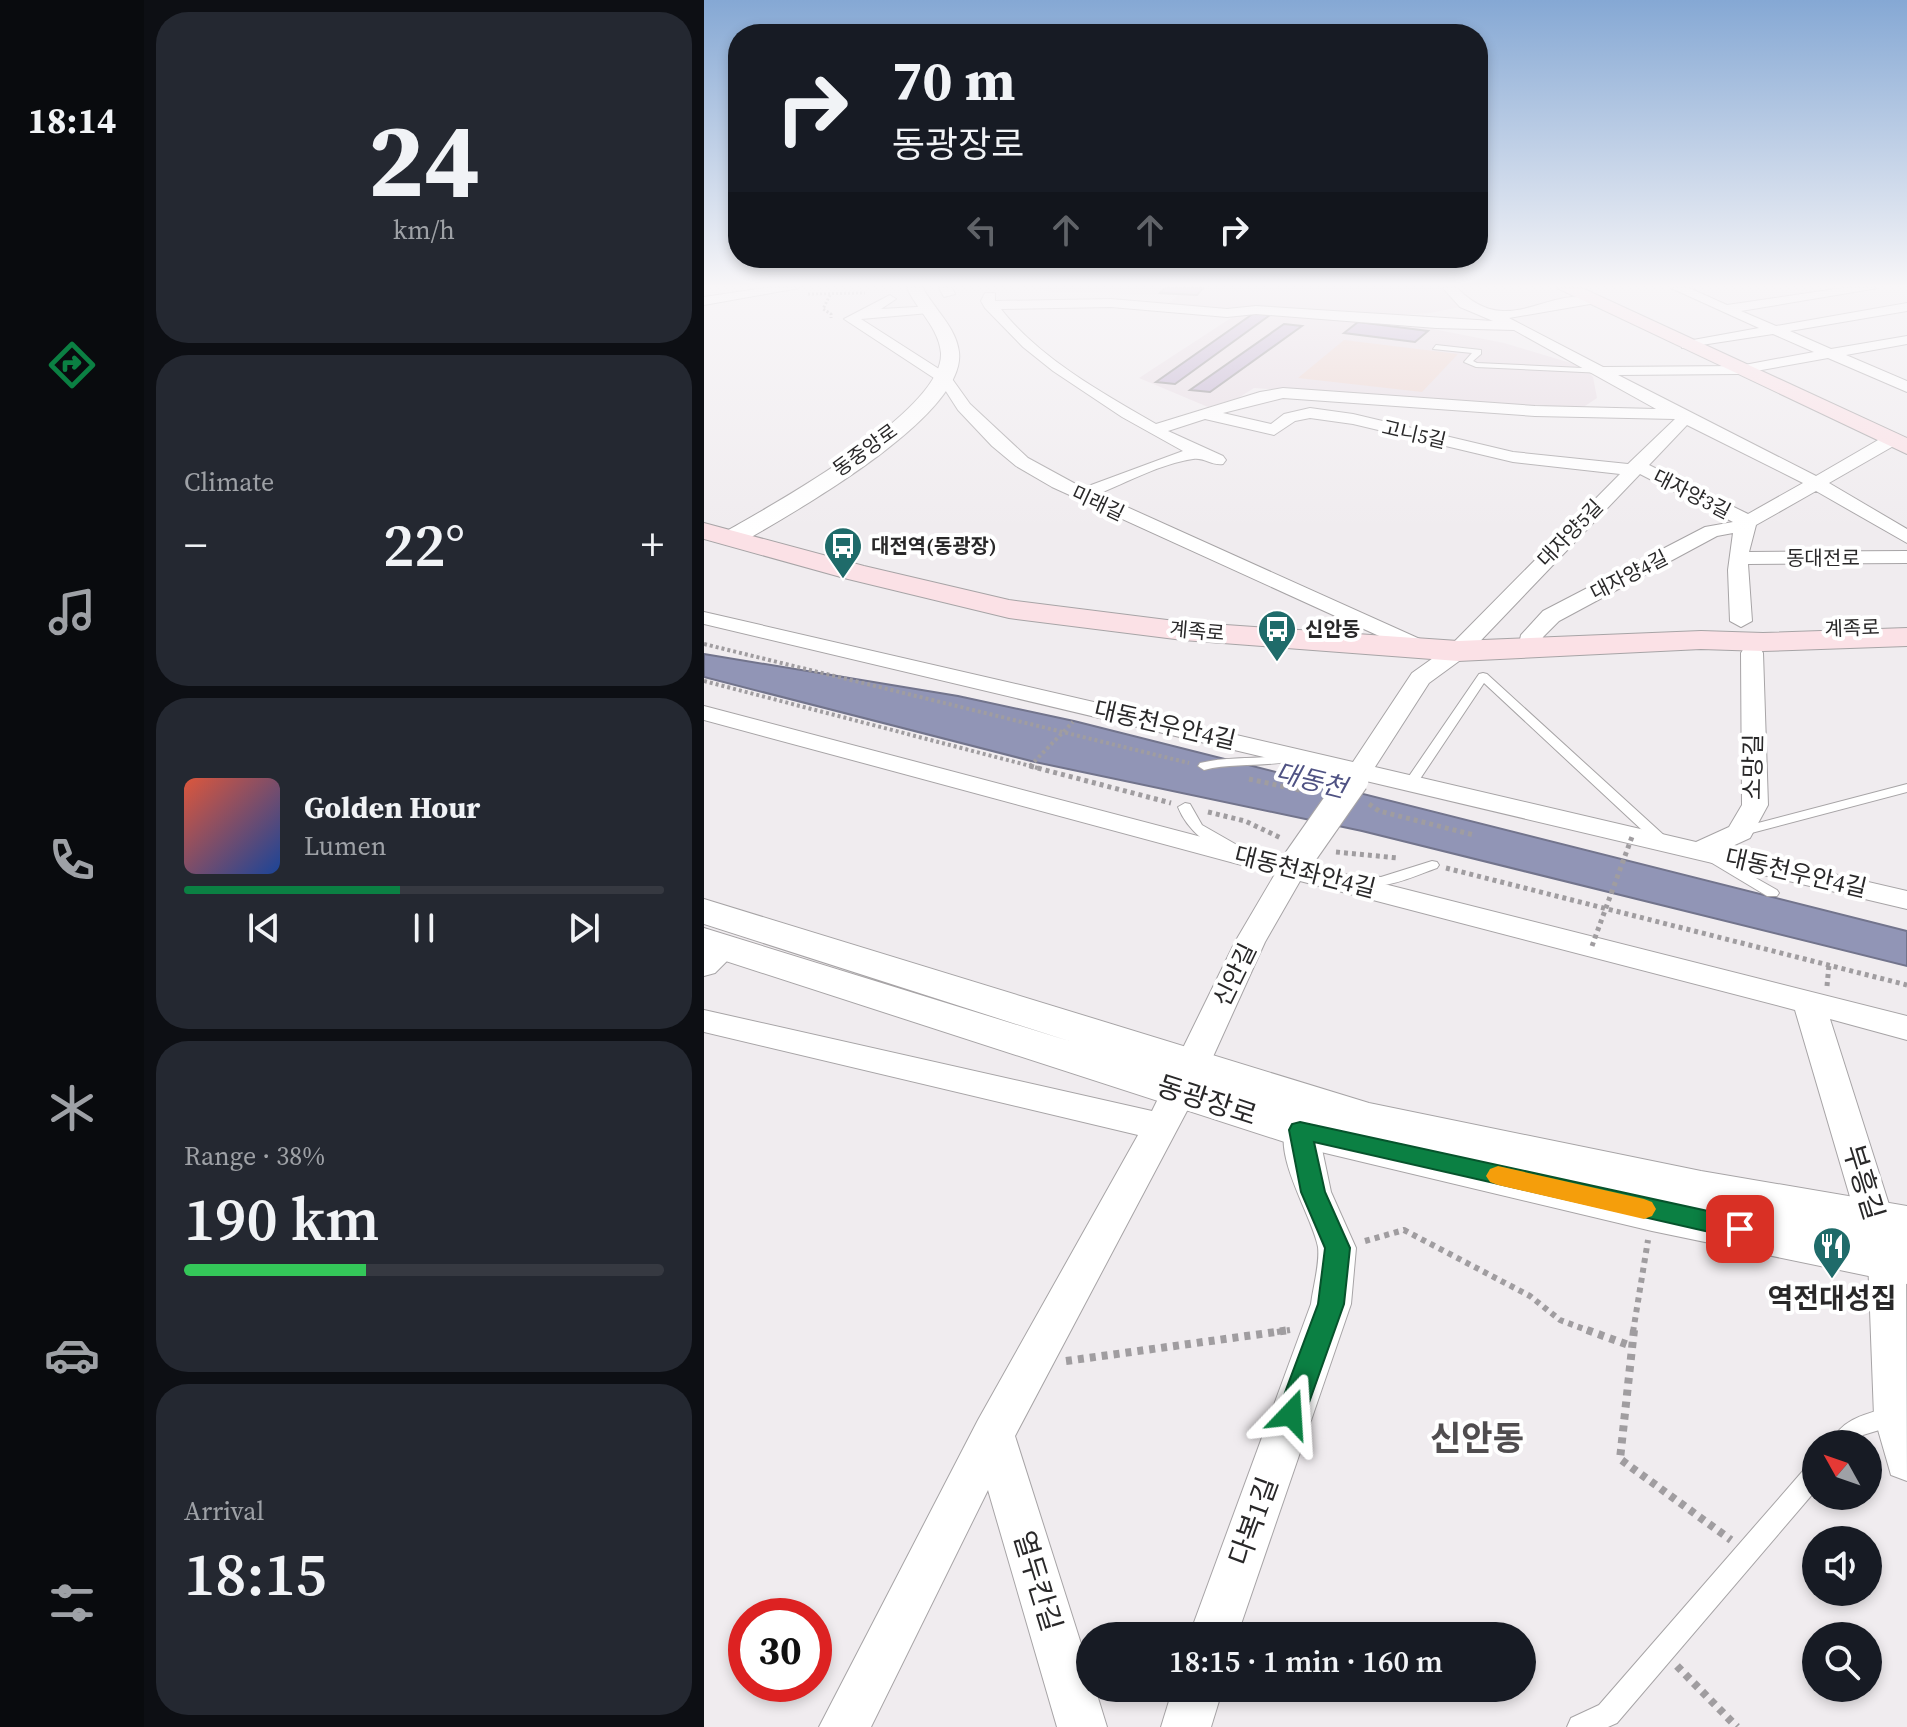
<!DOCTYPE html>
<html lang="en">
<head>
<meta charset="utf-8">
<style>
  :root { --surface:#171b24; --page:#242831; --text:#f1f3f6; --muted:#9ea1a6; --line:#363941; --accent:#0b8043 }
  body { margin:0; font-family:"Source Serif 4","Noto Sans KR",serif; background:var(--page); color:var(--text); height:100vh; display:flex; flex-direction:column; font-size:30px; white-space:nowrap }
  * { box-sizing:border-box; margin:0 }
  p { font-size:26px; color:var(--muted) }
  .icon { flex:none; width:44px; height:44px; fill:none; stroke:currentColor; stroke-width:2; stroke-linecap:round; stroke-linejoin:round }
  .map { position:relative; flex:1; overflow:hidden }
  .drawer { display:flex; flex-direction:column; gap:12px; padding:12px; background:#0d0f14; width:560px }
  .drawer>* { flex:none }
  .guide { position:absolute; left:24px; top:24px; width:760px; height:244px; border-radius:32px; box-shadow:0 4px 12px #0003; background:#171b24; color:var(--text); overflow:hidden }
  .needle { width:52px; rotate:310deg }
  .tools { position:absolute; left:1098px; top:1430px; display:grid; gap:16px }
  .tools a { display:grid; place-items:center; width:80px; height:80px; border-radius:50%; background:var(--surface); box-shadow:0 4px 12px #0003; font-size:40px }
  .speed { position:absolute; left:24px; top:1598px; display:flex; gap:16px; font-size:40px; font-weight:700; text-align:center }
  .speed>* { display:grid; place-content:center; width:104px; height:104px; border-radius:50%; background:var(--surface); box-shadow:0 4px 12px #0003; line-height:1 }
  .speed .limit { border:12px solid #d22; background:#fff; color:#111 }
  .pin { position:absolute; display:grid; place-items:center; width:68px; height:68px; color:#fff; margin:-34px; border-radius:16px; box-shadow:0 4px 12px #0006 }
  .me { position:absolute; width:88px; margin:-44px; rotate:20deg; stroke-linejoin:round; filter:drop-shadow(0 0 6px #0008) }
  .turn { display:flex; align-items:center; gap:28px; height:168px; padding:0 32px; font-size:36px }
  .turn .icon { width:104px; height:104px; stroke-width:2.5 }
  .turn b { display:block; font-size:56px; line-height:68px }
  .lanes { display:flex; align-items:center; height:76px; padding:0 32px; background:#0003; justify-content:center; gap:40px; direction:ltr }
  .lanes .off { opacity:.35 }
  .big { font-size:60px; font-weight:600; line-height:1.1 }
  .drawer .tile { flex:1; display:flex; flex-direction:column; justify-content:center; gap:12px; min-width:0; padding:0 28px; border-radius:32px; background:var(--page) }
  .drawer .dial { align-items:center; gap:0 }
  .dial b { font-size:104px; line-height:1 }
  .song { display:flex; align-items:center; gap:24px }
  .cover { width:96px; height:96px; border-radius:12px; background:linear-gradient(135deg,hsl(10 70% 55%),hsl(220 70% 35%)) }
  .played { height:8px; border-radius:4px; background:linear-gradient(90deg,var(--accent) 45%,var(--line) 45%) }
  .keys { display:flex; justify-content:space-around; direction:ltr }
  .heat { display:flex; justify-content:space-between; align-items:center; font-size:44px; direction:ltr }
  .charge { height:12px; border-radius:6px; background:linear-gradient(90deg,#34c759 38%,var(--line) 0) }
  .trip { position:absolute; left:372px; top:1622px; width:460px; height:80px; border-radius:40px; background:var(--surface); box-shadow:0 4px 12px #0003; font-weight:600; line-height:80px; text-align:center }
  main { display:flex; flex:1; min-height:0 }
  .tab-bar { display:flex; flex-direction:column; width:144px; justify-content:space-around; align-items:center; background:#090b0e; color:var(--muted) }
  .tab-bar .icon { width:56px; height:56px }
  .tab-bar .on { color:var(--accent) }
  .tab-bar b { font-size:36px; color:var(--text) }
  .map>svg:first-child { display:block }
  .built { fill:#e7dce3 }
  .green { fill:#ecd2cb }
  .water { fill:#9195b6; stroke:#72748c; stroke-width:2 }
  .building { fill:#beadcd; stroke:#8f8d90; stroke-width:2 }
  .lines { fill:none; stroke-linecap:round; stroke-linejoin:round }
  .service-casing { stroke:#a7a4a6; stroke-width:2 }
  .minor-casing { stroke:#a7a4a6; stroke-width:2 }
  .tertiary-casing { stroke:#a7a4a6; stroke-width:2 }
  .secondary-casing { stroke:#a7a4a6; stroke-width:2 }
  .path-far4 { stroke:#a09da0; stroke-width:3; stroke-dasharray:2 2; stroke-linecap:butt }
  .path-far3 { stroke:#a09da0; stroke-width:4; stroke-dasharray:3 3; stroke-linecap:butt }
  .path-far2 { stroke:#a09da0; stroke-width:5; stroke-dasharray:4 4; stroke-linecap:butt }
  .path-far1 { stroke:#a09da0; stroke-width:6; stroke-dasharray:5 5; stroke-linecap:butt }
  .path { stroke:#a09da0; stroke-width:8; stroke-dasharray:6 6; stroke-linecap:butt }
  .service { fill:#fff; fill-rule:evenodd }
  .minor { fill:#fff; fill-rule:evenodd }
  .tertiary { fill:#fff; fill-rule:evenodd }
  .secondary { fill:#fbe1e6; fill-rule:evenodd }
  .minor-bridge-casing { stroke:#a7a4a6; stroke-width:31; stroke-linecap:butt }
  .path-bridge { stroke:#a09da0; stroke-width:5; stroke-dasharray:4 4; stroke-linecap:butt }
  .minor-bridge { stroke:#fff; stroke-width:29 }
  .route { fill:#0b8043; stroke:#07532c; stroke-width:2 }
  .slow { fill:#f59e0b }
  .labels { text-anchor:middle; stroke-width:8; stroke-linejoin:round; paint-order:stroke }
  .far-street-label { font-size:20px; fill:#292829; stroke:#fff }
  .far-poi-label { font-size:20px; font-weight:bold; fill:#292829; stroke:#fff; text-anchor:start }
  .street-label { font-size:24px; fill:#292829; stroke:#fff }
  .water-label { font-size:26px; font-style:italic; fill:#4f5283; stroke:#fff }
  .near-street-label { font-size:28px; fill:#292829; stroke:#fff }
  .near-poi-label { font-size:28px; font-weight:bold; fill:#292829; stroke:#fff }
  .near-quarter-label { font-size:34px; font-weight:bold; fill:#504d4f; stroke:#fff }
</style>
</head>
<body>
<main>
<nav class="tab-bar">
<b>18:14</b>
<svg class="icon on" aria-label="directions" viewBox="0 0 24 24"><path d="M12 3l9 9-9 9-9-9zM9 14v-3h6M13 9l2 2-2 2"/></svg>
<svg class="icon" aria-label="music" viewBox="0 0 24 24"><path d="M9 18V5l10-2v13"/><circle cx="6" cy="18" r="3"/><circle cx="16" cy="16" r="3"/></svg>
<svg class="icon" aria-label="phone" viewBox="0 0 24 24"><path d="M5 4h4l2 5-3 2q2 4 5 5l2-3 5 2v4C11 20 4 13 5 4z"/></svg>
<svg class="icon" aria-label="climate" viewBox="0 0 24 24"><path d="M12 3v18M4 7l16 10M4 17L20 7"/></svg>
<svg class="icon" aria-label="car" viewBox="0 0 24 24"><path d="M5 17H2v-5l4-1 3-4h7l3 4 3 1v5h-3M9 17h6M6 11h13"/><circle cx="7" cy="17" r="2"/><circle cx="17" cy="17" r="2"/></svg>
<svg class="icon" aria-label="filters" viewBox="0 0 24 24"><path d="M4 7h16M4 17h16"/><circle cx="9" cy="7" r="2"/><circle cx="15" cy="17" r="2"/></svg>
</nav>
<section class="drawer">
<div class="tile dial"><b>24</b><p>km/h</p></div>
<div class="tile"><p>Climate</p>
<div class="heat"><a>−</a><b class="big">22°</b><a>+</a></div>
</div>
<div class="tile">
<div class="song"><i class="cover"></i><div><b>Golden Hour</b><p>Lumen</p></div></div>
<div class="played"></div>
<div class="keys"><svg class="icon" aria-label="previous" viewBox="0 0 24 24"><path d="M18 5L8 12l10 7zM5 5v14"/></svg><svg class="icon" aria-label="pause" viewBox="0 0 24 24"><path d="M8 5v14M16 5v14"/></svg><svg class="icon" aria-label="next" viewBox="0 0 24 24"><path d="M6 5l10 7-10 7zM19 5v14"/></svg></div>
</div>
<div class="tile"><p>Range · 38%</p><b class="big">190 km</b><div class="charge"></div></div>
<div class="tile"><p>Arrival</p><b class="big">18:15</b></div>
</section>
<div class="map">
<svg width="1203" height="1727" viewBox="0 0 1203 1727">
  <rect width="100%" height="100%" fill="#f0ecef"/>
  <g class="built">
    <polygon points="333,288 737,288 756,307 726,313 676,316 546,306 521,309 463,305 474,295 347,292"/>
    <polygon points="533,314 627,316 719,327 800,343 880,367 889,377 893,398 881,406 831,406 550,388 534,398 504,407 435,378"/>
  </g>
  <polygon class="green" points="640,340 754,354 718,392 594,378"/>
  <polygon class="water" points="0,654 254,696 370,721 1203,931 1203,966 658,831 331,762 0,677"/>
  <g class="building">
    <polygon points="461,288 499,288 493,295 456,293"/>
    <polygon points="550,313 566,315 471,384 452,382"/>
    <polygon points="654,322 724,331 711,342 640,333"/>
    <polygon points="580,324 598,326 506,392 486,390"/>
  </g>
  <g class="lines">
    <g class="service-casing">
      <g id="service">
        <polygon points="732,345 777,350 777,354 769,361 773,363 899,369 903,371 899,373 772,367 760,362 768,353 729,349"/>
        <polygon points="779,673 783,674 963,838 965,841 963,844 953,844 780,683 712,785 702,785 701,782 775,674"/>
        <path d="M593,752L597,753L599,756L597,759C565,768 532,762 500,770L494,766L496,763C528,755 561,761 593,752Z"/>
        <polygon points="1203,784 1203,792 1036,836 1029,832 1031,829"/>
        <path d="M481,803L486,804L498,825L533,845L535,848L533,851C508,854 482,828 474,807Z"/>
        <polygon points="1008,853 1073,890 1075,893 1073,896 1063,896 1003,860 1001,857 1003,854"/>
        <path d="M728,861L733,862L735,865L733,868C707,877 669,897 644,878L651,874L677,877Z"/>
        <path d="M1187,1407L1195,1410L1198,1417L1195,1424L1159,1435L1151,1444H1126C1138,1418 1162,1414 1187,1407Z"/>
        <polygon points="1112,1462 1112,1490 913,1723 904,1727 863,1727 867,1718 895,1705 1104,1465"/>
      </g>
    </g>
    <g class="minor-casing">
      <g id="minor">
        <polygon points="60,288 95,288 0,305 0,297"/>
        <polygon points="235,288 248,288 251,294 240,297"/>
        <path d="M739,288H753C803,338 836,290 891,297L892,300L886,304L805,318L899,367L1035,366L1110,352L1069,334L978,348V342L1055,328L967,288H985L1023,305L1138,288H1174L1037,311L1072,326L1203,303V311L1086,331L1127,349L1203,336V344L1142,355L1203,381V392L1124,358L1035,374L914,375L1112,476L1181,436H1193L1195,440L1193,444L1125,483L1203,529V543L1112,491L1052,525L1045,552L1203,551V563L1044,564L1048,621L1037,627L1026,621L1024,570L1029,533L1013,536L855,621L839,637L833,654H817L814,649L817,635L839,611L1001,527L1029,522L936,474L762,656L725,683L671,767L992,842L1025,827L1038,805L1037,653L1040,648H1056L1059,653L1064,805L1046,838L1022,849L1203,891V909L662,781L650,788L641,785L637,780L640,776L0,624V612L649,762L708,673L746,646L916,474L809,462L649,424L606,418L591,421L570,435L501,419L464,431L519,456L522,460L519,464C508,466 500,457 489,459C456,464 424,482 394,494L727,644L730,649L727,654L719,656L348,487L312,466L288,446L254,410L236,382L140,319L186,295L192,299L177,309L230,306L232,309L225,313L157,319L246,376L266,404L324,458L379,488L479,451L418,417L349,371L319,347L281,308L277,301L281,293H291V301L407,299L523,309L552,306L789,321L756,307ZM407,307L523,317L552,314L732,328L810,330L952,409L831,406L579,388L556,392L452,424C398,393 335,358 297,309ZM579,398L831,416L971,419L924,464L809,452L649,414L606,408L580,414L567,424L519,413ZM983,425L1099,483L1044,514L945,465Z"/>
        <polygon points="0,706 581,859 592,854 602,857 605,865 1203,1016 1203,1040 1126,1019 1202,1258 1203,1481 1187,1475 1170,1416 1164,1258 1091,1010 596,881 561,942 493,1092 311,1436 386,1672 386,1688 391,1688 403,1727 353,1727 284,1490 167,1727 115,1727 274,1420 434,1135 0,1032 0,1010 448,1111 531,942 571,874 0,720"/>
        <polygon points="21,938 32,941 36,948 11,973 0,976 0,950 10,941"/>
        <path d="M596,1116L608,1120L614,1130L627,1192L652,1248L647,1304L533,1636H485L607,1304C609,1287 616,1264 614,1247C608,1215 566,1153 584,1120Z"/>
        <polygon points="469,1688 519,1688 507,1727 457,1727"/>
      </g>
    </g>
    <g class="tertiary-casing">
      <g id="tertiary">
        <path d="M203,288H219C230,309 252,327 255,352C263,416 87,514 37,543H19L16,538L19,533C67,506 240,411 237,353C235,328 213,310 203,288Z"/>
        <polygon points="0,899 665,1103 997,1171 1203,1206 1203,1284 948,1231 596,1147 0,954 0,928 365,1041 0,924"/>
      </g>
    </g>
    <g class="secondary-casing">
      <g id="secondary">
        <polygon points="853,288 878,288 1203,438 1203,454"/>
        <polygon points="0,523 160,566 305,600 479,622 754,641 997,631 1059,633 1203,628 1203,646 1059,651 997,649 754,661 479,640 305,618 144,579 0,539"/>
      </g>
    </g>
    <g class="path-far4">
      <polyline points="104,294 161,293"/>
      <polyline points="126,295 119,309 127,314 127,318"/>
    </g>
    <g class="path-far3">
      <polyline points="0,644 485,763"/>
      <polyline points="0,681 334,768"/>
      <polyline points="326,766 369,722"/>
    </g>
    <g class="path-far2">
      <polyline points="326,766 467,803"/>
      <polyline points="545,779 609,793"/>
      <polyline points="665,804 675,811 770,835"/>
      <polyline points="504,812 541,821 577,838"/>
      <polyline points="632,852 694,858"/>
      <polyline points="742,868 1203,985"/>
      <polyline points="1123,986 1125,965"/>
    </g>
    <g class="path-far1">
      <polyline points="661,1241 700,1230 826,1296 856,1320 888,1332"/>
      <polyline points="573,1332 586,1330"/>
      <polyline points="929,1332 944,1240"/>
    </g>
    <g class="path">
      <polyline points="883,1330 927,1346"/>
      <polyline points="930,1330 916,1459 1027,1540"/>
      <polyline points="362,1361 586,1330"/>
      <polyline points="973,1666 1033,1727"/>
    </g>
    <use href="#service" class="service"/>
    <use href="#minor" class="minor"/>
    <use href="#tertiary" class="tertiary"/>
    <use href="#secondary" class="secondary"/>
    <g class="minor-bridge-casing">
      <polyline id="minor-bridge" points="592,863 650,780"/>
    </g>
    <polyline class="path-bridge" points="888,946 929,834"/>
    <use href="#minor-bridge" class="minor-bridge"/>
  </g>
  <linearGradient id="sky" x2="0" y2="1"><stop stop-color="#85a8d4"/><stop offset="0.54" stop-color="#f8f6f8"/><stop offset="1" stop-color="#f8f6f8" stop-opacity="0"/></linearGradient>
  <rect width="1203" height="530" fill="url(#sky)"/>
  <polygon class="route" points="596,1122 1036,1218 1045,1221 1048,1229 1045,1236 1036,1239 610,1142 621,1192 646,1248 640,1304 601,1414 597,1423 587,1427 577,1423 573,1414 614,1304 621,1248 597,1192 585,1130 588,1124"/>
  <polygon class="slow" points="794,1166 940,1199 948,1202 952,1209 948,1216 940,1219 794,1185 786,1182 782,1176 786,1169"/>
  <defs>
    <g id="bus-pin" transform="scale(2)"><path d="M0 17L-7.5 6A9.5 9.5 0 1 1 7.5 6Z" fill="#1f6b6a" stroke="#fff"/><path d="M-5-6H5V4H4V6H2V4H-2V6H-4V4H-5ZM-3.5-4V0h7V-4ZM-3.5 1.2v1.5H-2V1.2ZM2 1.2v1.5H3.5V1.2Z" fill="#fff"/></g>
    <g id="restaurant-pin" transform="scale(2)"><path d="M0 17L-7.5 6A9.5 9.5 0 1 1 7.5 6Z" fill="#1f6b6a" stroke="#fff"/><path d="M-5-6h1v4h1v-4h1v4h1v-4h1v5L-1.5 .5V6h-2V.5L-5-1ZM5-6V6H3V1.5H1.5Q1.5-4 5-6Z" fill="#fff"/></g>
  </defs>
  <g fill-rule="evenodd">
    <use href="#bus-pin" x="139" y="546"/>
    <use href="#bus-pin" x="573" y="629"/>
    <use href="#restaurant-pin" x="1128" y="1246"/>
  </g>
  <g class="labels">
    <g class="far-street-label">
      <text transform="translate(710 434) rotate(13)" y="7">고니5길</text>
      <text transform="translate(161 450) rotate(-36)" y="7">동중앙로</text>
      <text transform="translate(988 494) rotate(27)" y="7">대자양3길</text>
      <text transform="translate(394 503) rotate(25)" y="7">미래길</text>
      <text transform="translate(866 533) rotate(-46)" y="7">대자양5길</text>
      <text x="1119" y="565">동대전로</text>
      <text transform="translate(925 575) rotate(-27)" y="7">대자양4길</text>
      <text transform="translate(1148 628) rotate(-2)" y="7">계족로</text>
      <text transform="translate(493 631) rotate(5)" y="7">계족로</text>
    </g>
    <g class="far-poi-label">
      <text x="167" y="553">대전역(동광장)</text>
      <text x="601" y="636">신안동</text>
    </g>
    <g class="street-label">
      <text transform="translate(461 725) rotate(13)" y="8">대동천우안4길</text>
      <text transform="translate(1049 767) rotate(-89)" y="8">소망길</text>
      <text transform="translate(601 872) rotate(14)" y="8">대동천좌안4길</text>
      <text transform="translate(1092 873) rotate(13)" y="8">대동천우안4길</text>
      <text transform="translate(531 975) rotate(-64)" y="8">신안길</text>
    </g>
    <g class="water-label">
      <text transform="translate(607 780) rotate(14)" y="9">대동천</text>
    </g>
    <g class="near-street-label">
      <text transform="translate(503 1100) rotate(18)" y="10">동광장로</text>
      <text transform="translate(1160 1182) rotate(73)" y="10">부흥길</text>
      <text transform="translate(549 1521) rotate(-70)" y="10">다복1길</text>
      <text transform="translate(334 1581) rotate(73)" y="10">열두칸길</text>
    </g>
    <g class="near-poi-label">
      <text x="1128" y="1308">역전대성집</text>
    </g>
    <g class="near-quarter-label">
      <text x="773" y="1450">신안동</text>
    </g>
  </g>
</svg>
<div class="tools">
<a><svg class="needle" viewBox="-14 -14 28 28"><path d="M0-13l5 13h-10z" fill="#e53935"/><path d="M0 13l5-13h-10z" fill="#9ea1a6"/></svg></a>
<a><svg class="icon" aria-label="sound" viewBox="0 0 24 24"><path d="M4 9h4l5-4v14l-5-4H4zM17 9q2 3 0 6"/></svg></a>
<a><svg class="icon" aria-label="search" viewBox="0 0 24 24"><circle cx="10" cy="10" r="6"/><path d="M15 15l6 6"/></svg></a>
</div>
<div class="speed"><div class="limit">30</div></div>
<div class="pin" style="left:1036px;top:1229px;background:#d93025"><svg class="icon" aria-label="arrive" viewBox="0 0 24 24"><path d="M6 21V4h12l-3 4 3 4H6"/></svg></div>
<svg class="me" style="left:587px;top:1414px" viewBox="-20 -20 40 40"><path d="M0-17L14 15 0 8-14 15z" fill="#0b8043" stroke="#fff" stroke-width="4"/></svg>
<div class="trip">18:15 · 1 min · 160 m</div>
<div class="guide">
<div class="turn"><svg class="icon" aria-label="right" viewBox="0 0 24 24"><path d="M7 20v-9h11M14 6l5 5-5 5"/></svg><div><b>70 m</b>동광장로</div></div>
<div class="lanes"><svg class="icon off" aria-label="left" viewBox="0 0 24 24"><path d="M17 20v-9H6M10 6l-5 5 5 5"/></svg><svg class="icon off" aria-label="ahead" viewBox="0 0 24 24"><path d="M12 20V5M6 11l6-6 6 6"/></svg><svg class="icon off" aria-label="ahead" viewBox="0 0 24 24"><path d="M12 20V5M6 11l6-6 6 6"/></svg><svg class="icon" aria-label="right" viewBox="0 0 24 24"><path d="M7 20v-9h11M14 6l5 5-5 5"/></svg></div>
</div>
</div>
</main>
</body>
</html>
